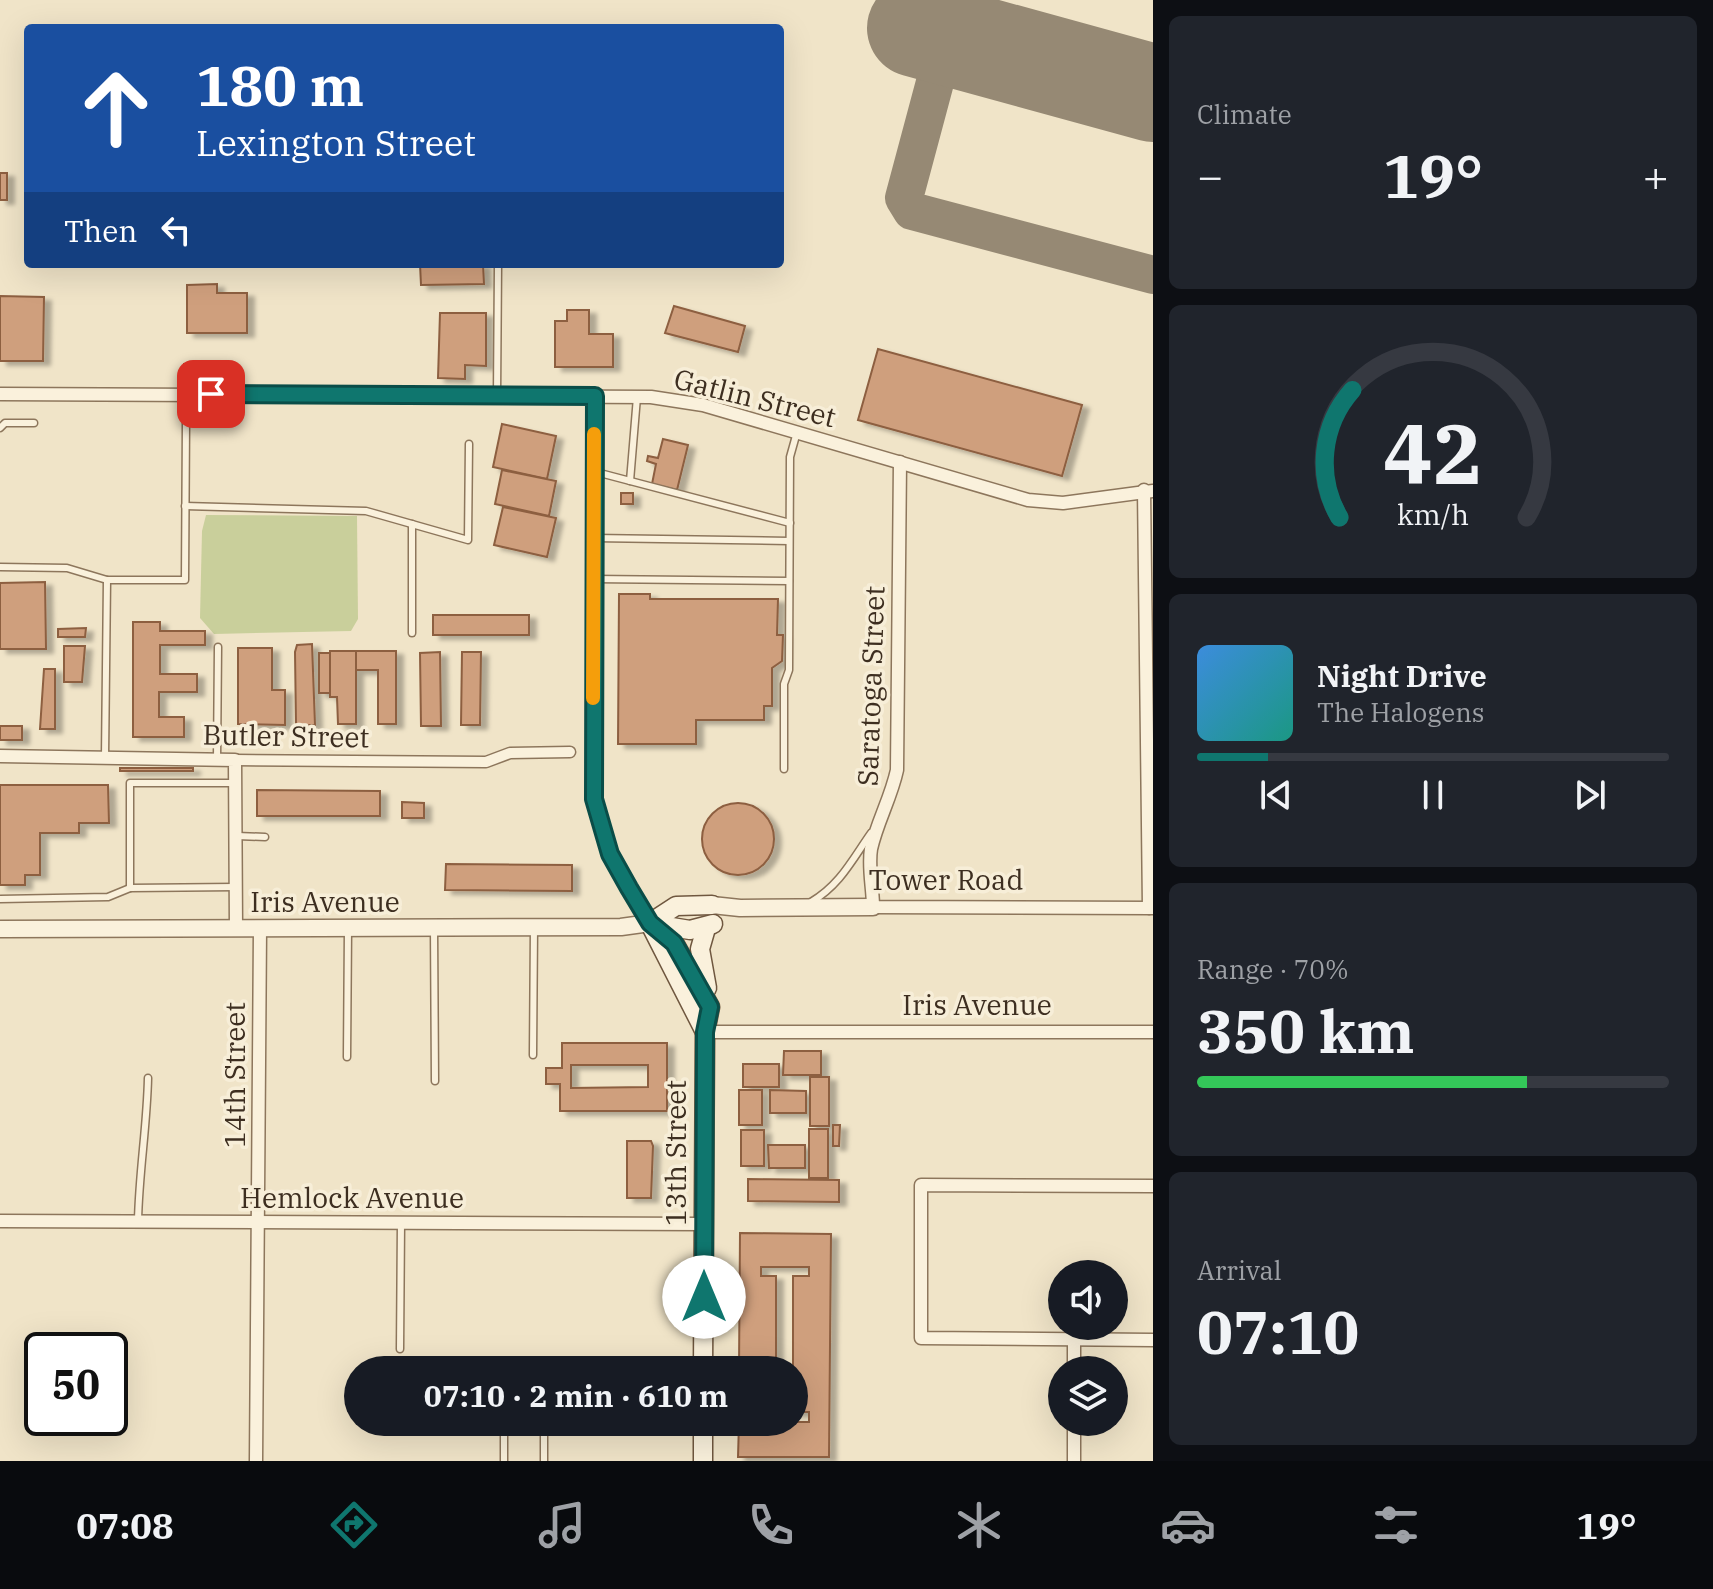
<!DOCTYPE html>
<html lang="en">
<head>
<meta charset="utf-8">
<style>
  :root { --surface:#171b24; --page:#20242c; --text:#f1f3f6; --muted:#9ea1a6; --line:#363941; --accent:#0f766e }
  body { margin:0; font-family:"IBM Plex Serif",serif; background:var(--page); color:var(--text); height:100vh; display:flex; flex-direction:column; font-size:30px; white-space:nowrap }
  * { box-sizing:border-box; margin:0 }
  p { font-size:26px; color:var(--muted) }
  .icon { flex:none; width:44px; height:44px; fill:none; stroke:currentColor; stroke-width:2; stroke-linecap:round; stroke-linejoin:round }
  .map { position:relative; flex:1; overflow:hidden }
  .drawer { display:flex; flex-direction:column; gap:16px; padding:16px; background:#0d0f14; width:560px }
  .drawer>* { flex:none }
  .banner { position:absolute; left:24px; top:24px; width:760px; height:244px; border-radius:8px; box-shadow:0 8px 32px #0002; background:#1a4fa0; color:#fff; overflow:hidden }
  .tools { position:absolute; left:1048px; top:1260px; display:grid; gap:16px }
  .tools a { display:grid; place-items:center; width:80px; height:80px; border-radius:50%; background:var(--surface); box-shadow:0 8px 32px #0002; font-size:40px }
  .speed { position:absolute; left:24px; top:1332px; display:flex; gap:16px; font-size:40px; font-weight:700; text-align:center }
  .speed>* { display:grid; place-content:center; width:104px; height:104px; border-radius:50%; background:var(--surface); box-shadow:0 8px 32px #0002; line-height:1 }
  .speed .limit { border:4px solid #111; border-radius:12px; background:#fff; color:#111 }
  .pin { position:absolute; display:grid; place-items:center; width:68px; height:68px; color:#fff; margin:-34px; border-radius:16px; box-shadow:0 4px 12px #0006 }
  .me { position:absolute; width:88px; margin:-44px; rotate:0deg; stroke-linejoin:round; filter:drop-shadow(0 0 6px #0008) }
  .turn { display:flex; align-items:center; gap:28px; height:168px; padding:0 40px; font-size:36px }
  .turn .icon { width:104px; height:104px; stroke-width:2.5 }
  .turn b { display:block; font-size:56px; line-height:68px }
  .then { display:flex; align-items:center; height:76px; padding:0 40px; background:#0003; gap:16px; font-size:30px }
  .big { font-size:60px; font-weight:700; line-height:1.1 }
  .drawer .card { flex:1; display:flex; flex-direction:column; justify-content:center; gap:12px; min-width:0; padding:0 28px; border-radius:12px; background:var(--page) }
  .drawer .dial { align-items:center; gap:0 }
  .dial svg { height:208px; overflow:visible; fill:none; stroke:var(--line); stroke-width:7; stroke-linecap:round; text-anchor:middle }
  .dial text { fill:var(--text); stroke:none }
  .song { display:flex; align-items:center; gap:24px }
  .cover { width:96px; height:96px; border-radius:12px; background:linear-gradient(135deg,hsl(210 70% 55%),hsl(170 70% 35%)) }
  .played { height:8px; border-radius:4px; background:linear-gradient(90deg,var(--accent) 15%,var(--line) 15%) }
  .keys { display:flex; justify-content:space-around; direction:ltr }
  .heat { display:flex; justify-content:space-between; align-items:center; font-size:44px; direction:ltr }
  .charge { height:12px; border-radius:6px; background:linear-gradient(90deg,#34c759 70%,var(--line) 0) }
  .trip { position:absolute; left:344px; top:1356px; width:464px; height:80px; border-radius:40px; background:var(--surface); box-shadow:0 8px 32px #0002; font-weight:700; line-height:80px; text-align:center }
  .tab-bar { display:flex; height:128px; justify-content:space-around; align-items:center; background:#090b0e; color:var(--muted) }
  .tab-bar .icon { width:56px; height:56px }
  .tab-bar .on { color:var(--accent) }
  .tab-bar b { font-size:36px; color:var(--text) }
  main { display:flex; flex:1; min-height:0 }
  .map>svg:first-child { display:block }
  .green { fill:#c9cf9b }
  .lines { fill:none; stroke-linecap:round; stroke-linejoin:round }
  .taxiway { stroke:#968974; stroke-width:38 }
  .runway { stroke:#968974; stroke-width:98 }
  .building { fill:#cf9f7d; stroke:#8d5f41; stroke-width:2; fill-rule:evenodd; filter:url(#shadow) }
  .service-casing { stroke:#8d765c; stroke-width:9 }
  .pedestrian-casing { stroke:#8d765c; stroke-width:13 }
  .minor-casing { stroke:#8d765c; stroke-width:15 }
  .tertiary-casing { stroke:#8d765c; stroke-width:19 }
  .secondary-casing { stroke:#6f573f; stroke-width:21 }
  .service { stroke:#faf1dc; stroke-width:6 }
  .pedestrian { stroke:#faf1dc; stroke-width:10 }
  .minor { stroke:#faf1dc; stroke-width:12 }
  .tertiary { stroke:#faf1dc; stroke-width:16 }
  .secondary { stroke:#faf1dc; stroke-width:18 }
  .route-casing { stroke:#0a4d48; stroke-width:20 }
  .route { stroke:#0f766e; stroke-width:14 }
  .slow { stroke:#f59e0b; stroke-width:14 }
  .labels { text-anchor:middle; stroke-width:7; stroke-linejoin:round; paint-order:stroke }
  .street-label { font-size:28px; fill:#3d2e20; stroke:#f7eed8 }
</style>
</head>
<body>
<main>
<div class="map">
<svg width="1153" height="1461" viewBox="0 0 1153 1461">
  <defs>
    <filter id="shadow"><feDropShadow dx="7" dy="4" stdDeviation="2" flood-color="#0004"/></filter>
  </defs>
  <rect width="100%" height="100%" fill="#f0e4c8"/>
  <polygon class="green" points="206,515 357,516 358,619 351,631 214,634 200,618 202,531"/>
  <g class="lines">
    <polyline class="taxiway" points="957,0 904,198 912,211 1153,275"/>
    <polyline class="runway" points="916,28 1153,93"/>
  </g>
  <g class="building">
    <rect x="0" y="173" width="7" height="27"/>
    <polygon points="420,264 483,264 484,284 421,285"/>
    <polygon points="217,284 217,293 247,293 247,333 187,333 187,285"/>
    <polygon points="0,296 44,297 43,361 0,361"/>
    <polygon points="674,306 745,326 738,352 665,333"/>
    <polygon points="567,310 589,310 589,334 613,334 613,367 555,367 555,321 567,321"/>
    <polygon points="440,313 486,313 486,366 465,365 465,379 438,378"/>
    <polygon points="878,349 1082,405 1062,476 858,420"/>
    <polygon points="184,364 222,365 222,375 184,375"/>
    <polygon points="502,424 556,436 547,479 493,467"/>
    <polygon points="663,439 688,445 677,490 652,484 656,464 647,461 648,456 658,458"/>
    <polygon points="502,470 556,481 549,516 495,504"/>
    <rect x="621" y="493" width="12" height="11"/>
    <polygon points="503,507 556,518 547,557 494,545"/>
    <polygon points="45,582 46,649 0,649 0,583"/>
    <polygon points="619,594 650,594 650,599 778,599 777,635 783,635 782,661 772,668 772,706 764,706 764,720 696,720 696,744 618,744"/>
    <rect x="433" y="615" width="96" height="20"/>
    <polygon points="133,622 160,622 160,631 205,631 205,645 160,645 160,674 197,674 197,692 159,692 159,717 184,717 184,737 133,737"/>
    <polygon points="86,628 85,637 58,637 58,629"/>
    <polygon points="312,644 315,725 296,725 295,652 297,645"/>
    <polygon points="64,646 85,646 82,682 64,682"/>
    <polygon points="238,648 272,648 272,690 285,690 285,725 238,724"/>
    <polygon points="330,651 356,651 356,724 338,724 337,697 330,697"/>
    <polygon points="356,651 396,651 396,724 378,724 378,670 356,670"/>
    <polygon points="440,652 441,726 421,726 420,653"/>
    <polygon points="462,652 481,652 480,725 461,725"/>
    <rect x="319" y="653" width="11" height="40"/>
    <polygon points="44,669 55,669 55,729 40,729"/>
    <rect x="0" y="726" width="22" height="14"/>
    <rect x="120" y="768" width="73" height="3"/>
    <polygon points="0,785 108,785 109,823 79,823 79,833 40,833 40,875 25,875 25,885 0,885"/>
    <polygon points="257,790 380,791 380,816 257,816"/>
    <polygon points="402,802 424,803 424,818 402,818"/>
    <circle cx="738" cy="839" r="36"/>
    <polygon points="446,864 572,865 572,891 445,890"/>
    <path d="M562,1043H667V1111H560V1084H546V1068H562ZM571,1065H648V1087L571,1088Z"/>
    <polygon points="784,1051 821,1051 821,1075 783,1075"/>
    <rect x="743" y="1064" width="36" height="23"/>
    <rect x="810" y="1077" width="19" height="49"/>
    <rect x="739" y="1090" width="23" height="35"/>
    <polygon points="770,1090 806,1091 806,1113 770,1113"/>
    <polygon points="833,1125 840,1125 839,1146 833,1146"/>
    <rect x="809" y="1129" width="19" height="49"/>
    <rect x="741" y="1130" width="23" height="36"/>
    <polygon points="627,1141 651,1141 653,1146 651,1198 627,1198"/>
    <polygon points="768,1145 805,1145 805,1168 769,1168"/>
    <polygon points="748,1179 839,1180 839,1202 748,1201"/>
    <polygon points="740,1233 831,1234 829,1457 738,1457 739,1422 809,1422 809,1412 794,1412 793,1370 793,1276 809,1276 809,1267 761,1267 761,1276 776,1276 776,1370 739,1370"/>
  </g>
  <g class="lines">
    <g class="service-casing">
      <g id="service">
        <polyline points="497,395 498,264"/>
        <polyline points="0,428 5,423 34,423"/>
        <polyline points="596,472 790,523"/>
        <polyline points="630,481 637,397"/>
        <polyline points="185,506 366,511 468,540 469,444"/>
        <polyline points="412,524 412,633"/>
        <polyline points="594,538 789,541"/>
        <polyline points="0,567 67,568 107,580"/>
        <polyline points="593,579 789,581"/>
        <polyline points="105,757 107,580 185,580 186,421"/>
        <polyline points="217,759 218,647"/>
        <polyline points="784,769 784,684 789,670 790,457 797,432"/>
        <polyline points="235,783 130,783 130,888 236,887"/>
        <polyline points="237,836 265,837"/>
        <polyline points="0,899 108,897 130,888"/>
        <path d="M811,902C840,885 852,860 871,833"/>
        <polyline points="434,928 435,1081"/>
        <polyline points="533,1055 534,927"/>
        <polyline points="347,1057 348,929"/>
        <path d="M138,1221C139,1172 147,1126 148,1078"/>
        <polyline points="400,1349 401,1222"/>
        <polyline points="504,1422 504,1461"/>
        <polyline points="544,1422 544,1461"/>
      </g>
    </g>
    <g class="pedestrian-casing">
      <polyline id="pedestrian" points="235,760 486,762 510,753 570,752"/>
    </g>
    <g class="minor-casing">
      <g id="minor">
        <polyline points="0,394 651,397 703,405 1028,500 1063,503 1153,491"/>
        <polyline points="595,396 594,799 610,854 650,923"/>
        <path d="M900,462L897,770C891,798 877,822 871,849C868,867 873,889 873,907L1153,908"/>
        <polyline points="1144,490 1149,908"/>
        <polyline points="0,756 235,760 236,929"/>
        <polyline points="705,1032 1153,1032"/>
        <polyline points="1153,1186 921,1185 921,1338 1153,1340"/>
        <polyline points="0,1221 704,1224"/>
        <polyline points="1074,1340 1074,1370"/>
        <polyline points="1074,1422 1074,1461"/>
        <polyline points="256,1461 260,929"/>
      </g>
    </g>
    <g class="tertiary-casing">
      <g id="tertiary">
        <polyline points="712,905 740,908 873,907"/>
        <polyline points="0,929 621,927 650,923"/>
      </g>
    </g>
    <g class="secondary-casing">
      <g id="secondary">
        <polyline points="650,923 674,943 710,1007 705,1032 703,1370"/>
        <polyline points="650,923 676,906 712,905"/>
        <polyline points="653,924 690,930 713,924"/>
        <polyline points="651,926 705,1032"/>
        <polyline points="706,928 700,949 707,988"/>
        <polyline points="703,1461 703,1422"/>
      </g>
    </g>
    <use href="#service" class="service"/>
    <use href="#pedestrian" class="pedestrian"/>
    <use href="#minor" class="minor"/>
    <use href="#tertiary" class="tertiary"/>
    <use href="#secondary" class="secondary"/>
  </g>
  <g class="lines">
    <g class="route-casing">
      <polyline id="route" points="211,394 595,396 594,799 610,854 629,888 650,923 674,943 710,1007 705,1032 704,1297"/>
    </g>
    <use href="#route" class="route"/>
    <polyline class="slow" points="593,698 594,434"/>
  </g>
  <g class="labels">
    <g class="street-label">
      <text transform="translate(755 398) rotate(14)" y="10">Gatlin Street</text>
      <text transform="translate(871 686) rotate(-88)" y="10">Saratoga Street</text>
      <text transform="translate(286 736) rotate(1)" y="10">Butler Street</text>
      <text x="946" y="890">Tower Road</text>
      <text x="325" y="912">Iris Avenue</text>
      <text x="977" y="1015">Iris Avenue</text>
      <text transform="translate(235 1075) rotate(-90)" y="10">14th Street</text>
      <text transform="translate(676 1153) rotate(-90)" y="10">13th Street</text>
      <text x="352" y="1208">Hemlock Avenue</text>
    </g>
  </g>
</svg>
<div class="tools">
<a><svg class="icon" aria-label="sound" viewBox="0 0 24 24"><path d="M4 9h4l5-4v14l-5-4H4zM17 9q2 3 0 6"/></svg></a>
<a><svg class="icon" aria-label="layers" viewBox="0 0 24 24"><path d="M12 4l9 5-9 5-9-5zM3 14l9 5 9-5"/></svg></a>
</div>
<div class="speed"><div class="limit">50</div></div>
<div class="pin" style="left:211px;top:394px;background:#d93025"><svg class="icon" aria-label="arrive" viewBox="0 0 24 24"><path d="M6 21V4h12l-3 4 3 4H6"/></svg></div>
<svg class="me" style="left:704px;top:1297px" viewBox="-20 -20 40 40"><circle r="19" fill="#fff"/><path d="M0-13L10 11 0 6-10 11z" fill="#0f766e"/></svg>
<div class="trip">07:10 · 2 min · 610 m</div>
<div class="banner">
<div class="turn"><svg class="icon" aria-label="ahead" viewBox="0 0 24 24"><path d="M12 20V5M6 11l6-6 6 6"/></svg><div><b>180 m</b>Lexington Street</div></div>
<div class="then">Then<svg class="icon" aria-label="left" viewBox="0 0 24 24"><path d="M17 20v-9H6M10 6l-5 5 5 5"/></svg></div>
</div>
</div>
<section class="drawer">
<div class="card"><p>Climate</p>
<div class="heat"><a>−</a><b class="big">19°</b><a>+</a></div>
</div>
<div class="card dial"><svg viewBox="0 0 100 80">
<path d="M14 69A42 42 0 1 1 86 69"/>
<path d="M14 69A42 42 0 0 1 19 20" stroke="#0f766e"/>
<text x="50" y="56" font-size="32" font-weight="700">42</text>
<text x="50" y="72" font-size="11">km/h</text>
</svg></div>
<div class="card">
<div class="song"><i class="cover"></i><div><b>Night Drive</b><p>The Halogens</p></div></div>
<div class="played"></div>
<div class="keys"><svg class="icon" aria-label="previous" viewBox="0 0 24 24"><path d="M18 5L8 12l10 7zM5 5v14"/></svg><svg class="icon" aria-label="pause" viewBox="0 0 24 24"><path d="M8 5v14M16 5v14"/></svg><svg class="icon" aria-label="next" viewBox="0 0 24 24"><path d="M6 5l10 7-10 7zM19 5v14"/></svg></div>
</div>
<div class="card"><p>Range · 70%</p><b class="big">350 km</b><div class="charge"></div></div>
<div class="card"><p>Arrival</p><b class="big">07:10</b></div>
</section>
</main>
<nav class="tab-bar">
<b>07:08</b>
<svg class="icon on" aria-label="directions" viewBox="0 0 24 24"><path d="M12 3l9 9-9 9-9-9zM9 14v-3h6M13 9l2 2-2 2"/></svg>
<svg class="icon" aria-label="music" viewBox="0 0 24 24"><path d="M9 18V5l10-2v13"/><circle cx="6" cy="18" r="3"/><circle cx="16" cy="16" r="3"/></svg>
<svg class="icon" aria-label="phone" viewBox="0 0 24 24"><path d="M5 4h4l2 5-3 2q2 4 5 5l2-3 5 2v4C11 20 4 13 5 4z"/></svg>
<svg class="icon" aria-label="climate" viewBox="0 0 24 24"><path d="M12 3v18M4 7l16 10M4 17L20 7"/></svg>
<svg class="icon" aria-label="car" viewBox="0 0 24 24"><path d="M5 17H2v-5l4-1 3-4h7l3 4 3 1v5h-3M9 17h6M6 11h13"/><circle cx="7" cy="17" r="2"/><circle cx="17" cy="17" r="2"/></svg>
<svg class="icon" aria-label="filters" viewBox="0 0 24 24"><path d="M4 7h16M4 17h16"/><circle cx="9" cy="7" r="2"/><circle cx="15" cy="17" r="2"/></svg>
<b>19°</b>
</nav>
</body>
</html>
